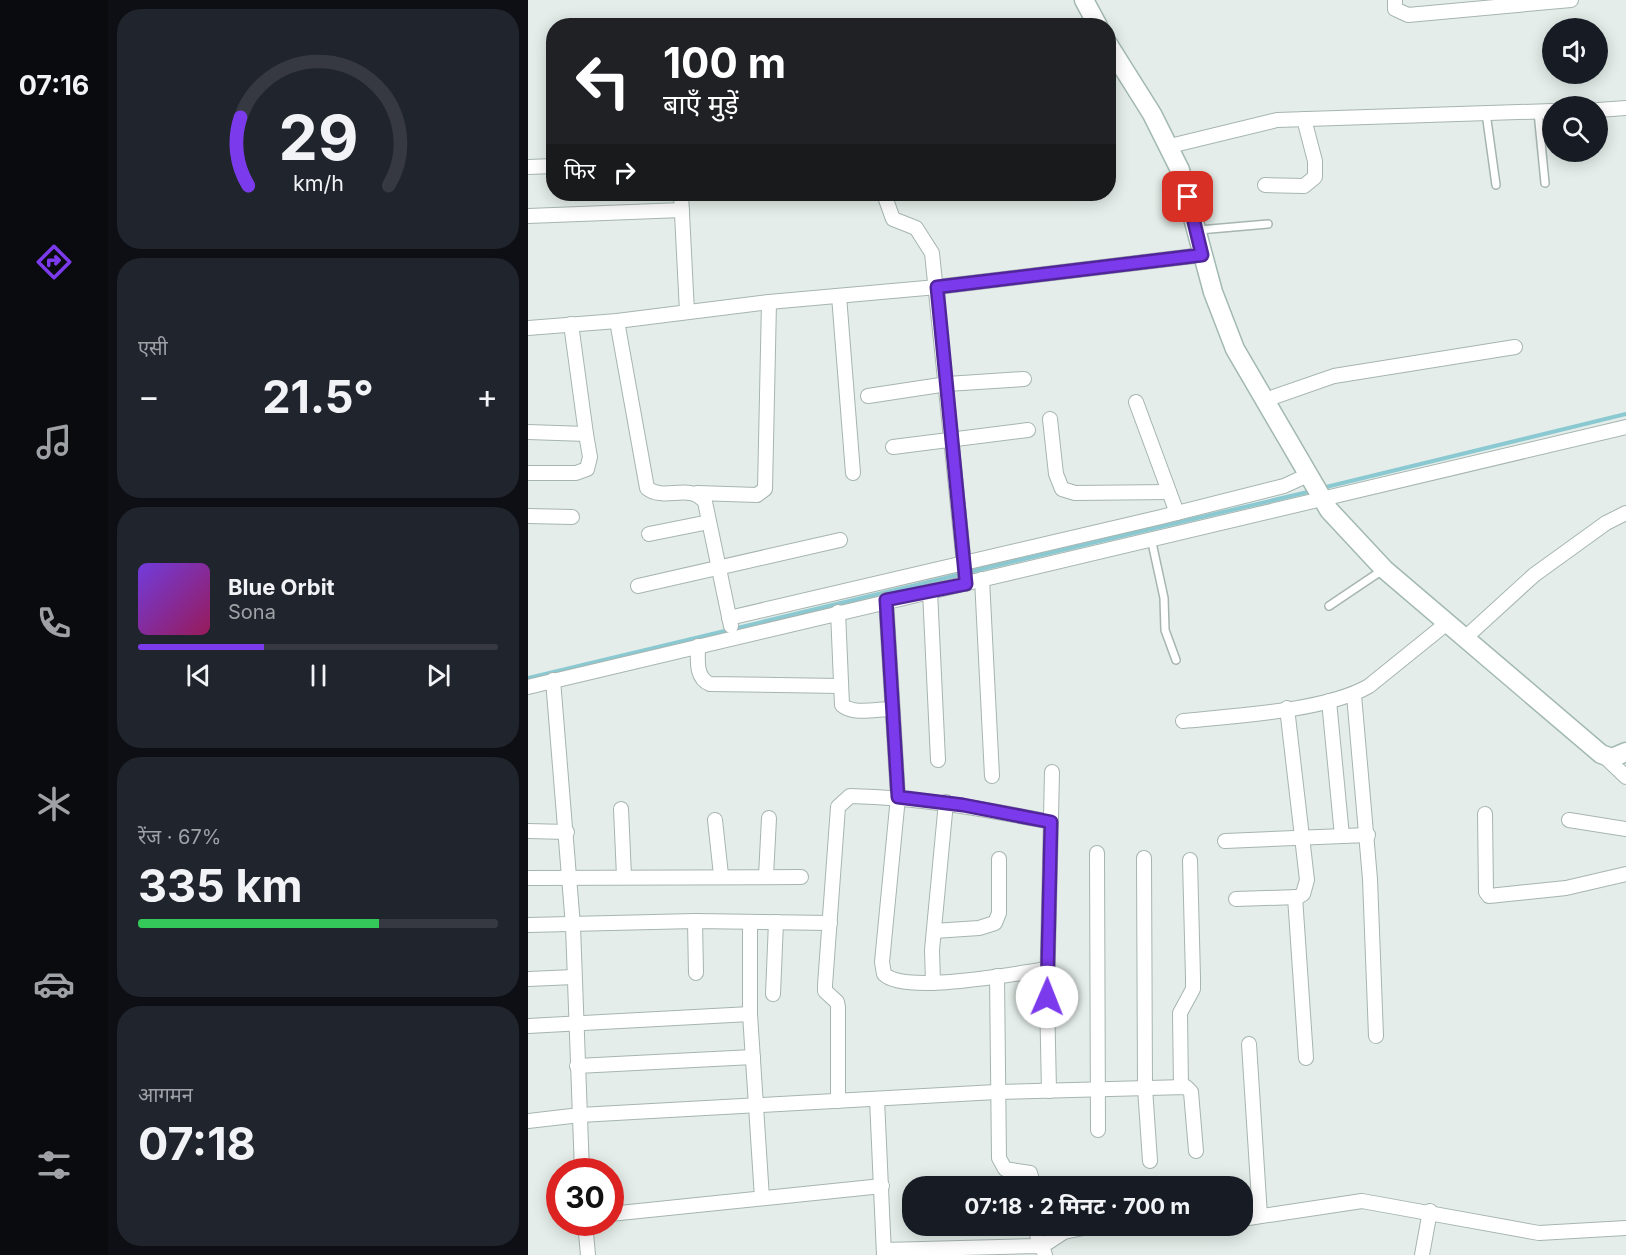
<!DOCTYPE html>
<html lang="hi">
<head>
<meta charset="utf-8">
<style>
  :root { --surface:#171b24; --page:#20242c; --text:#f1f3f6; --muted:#9ea1a6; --line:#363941; --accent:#7c3aed }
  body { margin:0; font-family:Inter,"Noto Sans Devanagari",sans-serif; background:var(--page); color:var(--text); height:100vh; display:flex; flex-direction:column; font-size:22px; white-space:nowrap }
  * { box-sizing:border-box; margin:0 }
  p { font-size:20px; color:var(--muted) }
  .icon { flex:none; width:33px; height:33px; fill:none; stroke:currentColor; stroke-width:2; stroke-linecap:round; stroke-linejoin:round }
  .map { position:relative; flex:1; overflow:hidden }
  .panel { display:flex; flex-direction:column; gap:9px; padding:9px; background:#0d0f14; width:420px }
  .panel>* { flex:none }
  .banner { position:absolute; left:18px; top:18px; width:570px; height:183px; border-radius:24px; box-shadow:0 3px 15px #0003; background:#202124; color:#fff; overflow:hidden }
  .buttons { position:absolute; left:1014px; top:18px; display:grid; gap:12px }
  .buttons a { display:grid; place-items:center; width:66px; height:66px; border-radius:50%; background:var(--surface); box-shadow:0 3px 15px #0003; font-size:30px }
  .speed { position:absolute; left:18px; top:1158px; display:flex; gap:12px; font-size:30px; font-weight:700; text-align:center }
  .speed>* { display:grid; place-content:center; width:78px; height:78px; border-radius:50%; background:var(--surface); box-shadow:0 3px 15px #0003; line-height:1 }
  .speed .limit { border:9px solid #d22; background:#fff; color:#111 }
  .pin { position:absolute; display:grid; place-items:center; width:51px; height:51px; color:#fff; margin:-26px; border-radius:12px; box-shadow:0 3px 9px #0006 }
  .me { position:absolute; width:66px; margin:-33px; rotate:1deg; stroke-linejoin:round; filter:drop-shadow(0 0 4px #0008) }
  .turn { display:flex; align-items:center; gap:21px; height:126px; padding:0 18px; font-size:27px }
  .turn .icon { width:78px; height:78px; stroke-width:2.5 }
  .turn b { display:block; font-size:42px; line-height:51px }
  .then { display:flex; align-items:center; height:57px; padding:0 18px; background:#0003; gap:12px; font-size:22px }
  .big { font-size:45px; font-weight:700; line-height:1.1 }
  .panel .tile { flex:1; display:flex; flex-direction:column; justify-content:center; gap:9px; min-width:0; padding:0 21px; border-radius:24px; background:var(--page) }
  .panel .dial { align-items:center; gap:0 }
  .dial svg { height:156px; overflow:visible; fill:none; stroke:var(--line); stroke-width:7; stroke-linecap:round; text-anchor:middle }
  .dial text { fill:var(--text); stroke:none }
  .song { display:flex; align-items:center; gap:18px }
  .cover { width:72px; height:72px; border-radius:9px; background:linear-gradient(135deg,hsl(260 70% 55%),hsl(330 70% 35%)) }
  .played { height:6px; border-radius:3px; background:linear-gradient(90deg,var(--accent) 35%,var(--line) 35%) }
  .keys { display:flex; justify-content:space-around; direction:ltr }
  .heat { display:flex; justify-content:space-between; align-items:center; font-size:33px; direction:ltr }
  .charge { height:9px; border-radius:4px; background:linear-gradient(90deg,#34c759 67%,var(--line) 0) }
  .trip { position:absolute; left:374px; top:1176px; width:351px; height:60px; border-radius:24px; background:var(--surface); box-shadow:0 3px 15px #0003; font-weight:700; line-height:60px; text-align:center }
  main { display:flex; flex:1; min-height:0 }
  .menu { display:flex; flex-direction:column; width:108px; justify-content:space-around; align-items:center; background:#090b0e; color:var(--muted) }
  .menu .icon { width:42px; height:42px }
  .menu .on { color:var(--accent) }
  .menu b { font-size:27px; color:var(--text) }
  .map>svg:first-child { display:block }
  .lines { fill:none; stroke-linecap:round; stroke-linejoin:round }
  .stream { stroke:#8bc9d2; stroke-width:4 }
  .lane-casing { stroke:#a6b5b0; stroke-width:10 }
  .street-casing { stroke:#a6b5b0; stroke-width:16 }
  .secondary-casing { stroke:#a2b9b0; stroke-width:21 }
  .lane { stroke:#fff; stroke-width:7 }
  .street { stroke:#fff; stroke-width:14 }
  .secondary { stroke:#fff; stroke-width:18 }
  .route-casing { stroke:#51269a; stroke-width:15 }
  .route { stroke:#7c3aed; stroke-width:10 }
</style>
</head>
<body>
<main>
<nav class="menu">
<b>07:16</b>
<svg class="icon on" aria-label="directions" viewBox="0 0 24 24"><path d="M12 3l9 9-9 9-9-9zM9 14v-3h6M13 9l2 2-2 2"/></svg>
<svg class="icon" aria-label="music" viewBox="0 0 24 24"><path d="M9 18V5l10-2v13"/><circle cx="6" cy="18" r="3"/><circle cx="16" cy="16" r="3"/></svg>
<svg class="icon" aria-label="phone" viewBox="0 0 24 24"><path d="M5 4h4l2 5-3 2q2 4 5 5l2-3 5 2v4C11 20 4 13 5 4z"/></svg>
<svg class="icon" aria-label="climate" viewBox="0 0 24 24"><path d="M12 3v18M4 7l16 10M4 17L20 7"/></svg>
<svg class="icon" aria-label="car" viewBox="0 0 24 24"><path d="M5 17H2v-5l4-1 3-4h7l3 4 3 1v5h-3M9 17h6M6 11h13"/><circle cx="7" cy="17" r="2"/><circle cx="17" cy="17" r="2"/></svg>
<svg class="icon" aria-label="filters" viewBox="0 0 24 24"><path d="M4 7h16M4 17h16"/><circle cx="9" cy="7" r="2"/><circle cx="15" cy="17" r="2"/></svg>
</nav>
<section class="panel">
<div class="tile dial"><svg viewBox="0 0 100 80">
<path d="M14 69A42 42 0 1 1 86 69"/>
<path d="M14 69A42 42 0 0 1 10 34" stroke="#7c3aed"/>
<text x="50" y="56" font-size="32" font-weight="700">29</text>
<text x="50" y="72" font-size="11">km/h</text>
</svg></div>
<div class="tile"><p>एसी</p>
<div class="heat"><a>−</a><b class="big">21.5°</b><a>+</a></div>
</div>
<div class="tile">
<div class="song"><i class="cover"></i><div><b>Blue Orbit</b><p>Sona</p></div></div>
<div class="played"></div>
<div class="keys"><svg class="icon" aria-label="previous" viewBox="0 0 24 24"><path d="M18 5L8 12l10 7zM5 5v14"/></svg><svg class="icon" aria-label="pause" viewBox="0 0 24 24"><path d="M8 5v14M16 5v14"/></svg><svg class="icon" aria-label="next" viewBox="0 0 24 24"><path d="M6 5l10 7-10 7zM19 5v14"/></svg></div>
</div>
<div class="tile"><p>रेंज · 67%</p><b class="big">335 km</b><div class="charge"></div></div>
<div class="tile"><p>आगमन</p><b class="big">07:18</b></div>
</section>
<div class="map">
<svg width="1098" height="1255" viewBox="0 0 1098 1255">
  <rect width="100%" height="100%" fill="#e4ede9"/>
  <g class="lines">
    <g class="stream">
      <polyline points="794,488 1098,414"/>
      <polyline points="441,572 784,491"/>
      <polyline points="0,678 434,574"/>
    </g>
    <g class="lane-casing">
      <g id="lane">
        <polyline points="1010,112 1017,183"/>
        <polyline points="958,113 968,185"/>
        <polyline points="671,230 740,224"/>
        <polyline points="623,538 636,598 637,630 648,660"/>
        <polyline points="801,606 856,569"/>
      </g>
    </g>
    <g class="street-casing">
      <g id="street">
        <polyline points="867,0 867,9 880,15 1043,0"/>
        <polyline points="1070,110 1098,108"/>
        <polyline points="642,146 749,120 1024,111"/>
        <polyline points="0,167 26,166"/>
        <polyline points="737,185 776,186 787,177 787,161 776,119"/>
        <polyline points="153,194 159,312"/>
        <polyline points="356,194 365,219 388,228 404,253 438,584"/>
        <polyline points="0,216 154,210"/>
        <polyline points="311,296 325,473"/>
        <path d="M89,321L119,488C136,502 162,482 177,502L203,626"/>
        <polyline points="0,328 89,321 241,302 409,287 674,255"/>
        <polyline points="340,396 419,384 496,379"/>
        <polyline points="737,400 806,376 987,347"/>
        <polyline points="608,402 649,513"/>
        <polyline points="522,419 528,474 534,489 547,493 641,492"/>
        <polyline points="0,432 58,434 43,324"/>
        <polyline points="365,447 500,430"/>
        <polyline points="0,473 48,473 59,469 62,457 58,434"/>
        <polyline points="169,493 229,495 237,489 241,302"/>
        <polyline points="0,516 44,517"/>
        <polyline points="121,534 181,522"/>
        <polyline points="454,579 464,776"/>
        <polyline points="110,586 312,540"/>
        <polyline points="402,591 410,760"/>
        <path d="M358,600L370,797L354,962L356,974C377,995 489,973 520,969"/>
        <path d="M310,612L314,705C325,715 349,709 363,709"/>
        <polyline points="201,618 633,517 756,486 780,475"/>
        <polyline points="937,638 1006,575 1078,523 1098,513"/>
        <path d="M170,646C170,659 167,678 182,684L312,686"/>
        <polyline points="25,680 45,926 54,1172"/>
        <polyline points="0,687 1098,427"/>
        <polyline points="826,695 842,879 848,1036"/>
        <polyline points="801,701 814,836"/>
        <path d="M655,721C706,716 798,711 841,686L919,623"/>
        <polyline points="1076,756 1098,777"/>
        <polyline points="93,809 96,876"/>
        <polyline points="957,814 958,892 961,896 1038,888 1098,874"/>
        <polyline points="187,820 193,875"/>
        <polyline points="1041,820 1098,829"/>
        <polyline points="0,831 39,832"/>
        <polyline points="697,841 840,835"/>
        <polyline points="569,853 570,1130"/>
        <polyline points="616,858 617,1088 622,1161"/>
        <polyline points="238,876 241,818"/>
        <polyline points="0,878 273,877"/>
        <polyline points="767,897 778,1058"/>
        <polyline points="708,899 770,897 775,894 779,880 759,708"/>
        <polyline points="167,921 168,973"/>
        <polyline points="222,922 222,1014 234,1198"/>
        <polyline points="0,925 167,921 302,923"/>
        <polyline points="406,931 451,928 467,923 471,913 471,859"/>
        <polyline points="469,976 471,1158 477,1169 502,1173 506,1186"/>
        <polyline points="0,979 46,977"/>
        <polyline points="405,983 404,950 418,802"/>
        <polyline points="245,994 248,922"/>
        <polyline points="0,1026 222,1014"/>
        <polyline points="721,1044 732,1216"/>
        <polyline points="49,1066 225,1057"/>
        <polyline points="653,1087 652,1013 665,989 665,978 662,860"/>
        <polyline points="521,1091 519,997 524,772"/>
        <polyline points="349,1099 356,1255"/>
        <path d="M310,1101V1007L309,1002L297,991V985L310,807L322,796C394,798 452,808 523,822"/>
        <polyline points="0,1121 52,1115 468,1092 658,1087 663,1092 668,1151"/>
        <polyline points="82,1214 354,1186"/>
        <polyline points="714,1219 834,1201 1011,1233 1098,1228"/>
        <polyline points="57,1222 60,1255"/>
        <polyline points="509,1226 510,1246"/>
        <polyline points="513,1247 536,1232 565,1226"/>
        <polyline points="356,1250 510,1246 515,1249 517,1255"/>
        <polyline points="894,1255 902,1211"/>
      </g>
    </g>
    <g class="secondary-casing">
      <g id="secondary">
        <polyline points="556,0 570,26"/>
        <polyline points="580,44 624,114 652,170 685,292 707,349 801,510 856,569 1073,754 1084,758 1098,752"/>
      </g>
    </g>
    <use href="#lane" class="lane"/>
    <use href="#street" class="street"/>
    <use href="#secondary" class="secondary"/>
  </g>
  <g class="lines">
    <g class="route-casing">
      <polyline id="route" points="519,997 523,822 435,805 370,797 358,600 438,584 409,287 674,255 660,197"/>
    </g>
    <use href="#route" class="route"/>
  </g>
</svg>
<div class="buttons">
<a><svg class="icon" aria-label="sound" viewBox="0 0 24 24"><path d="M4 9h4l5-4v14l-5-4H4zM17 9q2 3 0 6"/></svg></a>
<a><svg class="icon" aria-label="search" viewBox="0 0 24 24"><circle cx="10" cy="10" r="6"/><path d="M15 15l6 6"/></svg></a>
</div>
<div class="speed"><div class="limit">30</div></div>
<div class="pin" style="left:660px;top:197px;background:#d93025"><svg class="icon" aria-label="arrive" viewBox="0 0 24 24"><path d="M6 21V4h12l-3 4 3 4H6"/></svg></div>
<svg class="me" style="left:519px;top:997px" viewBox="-20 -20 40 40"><circle r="19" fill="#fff"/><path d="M0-13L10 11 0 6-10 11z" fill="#7c3aed"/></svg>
<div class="trip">07:18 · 2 मिनट · 700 m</div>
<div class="banner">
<div class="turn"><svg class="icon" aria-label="left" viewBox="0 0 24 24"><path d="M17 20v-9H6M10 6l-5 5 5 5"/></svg><div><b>100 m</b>बाएँ मुड़ें</div></div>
<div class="then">फिर<svg class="icon" aria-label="right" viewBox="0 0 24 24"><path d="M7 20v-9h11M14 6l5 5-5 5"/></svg></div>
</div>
</div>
</main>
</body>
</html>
